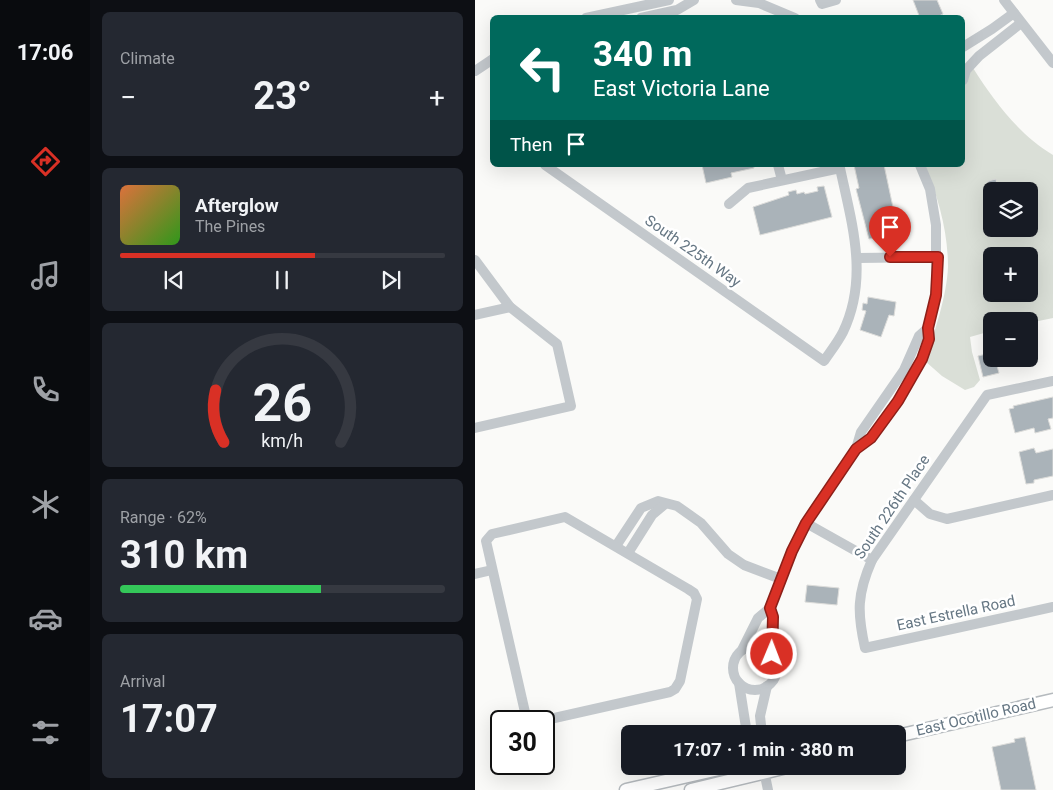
<!DOCTYPE html>
<html lang="en">
<head>
<meta charset="utf-8">
<style>
  :root { --surface:#171b24; --page:#242831; --text:#f1f3f6; --muted:#9ea1a6; --line:#363941; --accent:#d93025 }
  body { margin:0; font-family:Roboto,sans-serif; background:var(--page); color:var(--text); height:100vh; display:flex; flex-direction:column; font-size:19px; white-space:nowrap }
  * { box-sizing:border-box; margin:0 }
  p { font-size:16px; color:var(--muted) }
  .icon { flex:none; width:28px; height:28px; fill:none; stroke:currentColor; stroke-width:2; stroke-linecap:round; stroke-linejoin:round }
  .map { position:relative; flex:1; overflow:hidden }
  .details { display:flex; flex-direction:column; gap:12px; padding:12px; background:#0d0f14; width:385px }
  .details>* { flex:none }
  .guide { position:absolute; left:15px; top:15px; width:475px; height:152px; border-radius:8px; box-shadow:0 5px 20px #0002; background:#00695c; color:#fff; overflow:hidden }
  .tools { position:absolute; left:508px; top:182px; display:grid; gap:10px }
  .tools a { display:grid; place-items:center; width:55px; height:55px; border-radius:8px; background:var(--surface); box-shadow:0 5px 20px #0002; font-size:25px }
  .speed { position:absolute; left:15px; top:710px; display:flex; gap:10px; font-size:25px; font-weight:700; text-align:center }
  .speed>* { display:grid; place-content:center; width:65px; height:65px; border-radius:50%; background:var(--surface); box-shadow:0 5px 20px #0002; line-height:1 }
  .speed .limit { border:2px solid #111; border-radius:8px; background:#fff; color:#111 }
  .pin { position:absolute; display:grid; place-items:center; width:42px; height:42px; color:#fff; margin:-51px -21px; border-radius:50% 50% 50% 0; rotate:-45deg; box-shadow:0 0 5px #0007 }
  .pin .icon { rotate:45deg }
  .me { position:absolute; width:55px; margin:-28px; rotate:1deg; stroke-linejoin:round; filter:drop-shadow(0 0 4px #0008) }
  .turn { display:flex; align-items:center; gap:18px; height:105px; padding:0 20px; font-size:22px }
  .turn .icon { width:65px; height:65px; stroke-width:2.5 }
  .turn b { display:block; font-size:35px; line-height:42px }
  .then { display:flex; align-items:center; height:48px; padding:0 20px; background:#0003; gap:10px; font-size:19px }
  .big { font-size:38px; font-weight:700; line-height:1.1 }
  .details .widget { flex:1; display:flex; flex-direction:column; justify-content:center; gap:8px; min-width:0; padding:0 18px; border-radius:8px; background:var(--page) }
  .details .dial { align-items:center; gap:0 }
  .dial svg { height:130px; overflow:visible; fill:none; stroke:var(--line); stroke-width:7; stroke-linecap:round; text-anchor:middle }
  .dial text { fill:var(--text); stroke:none }
  .song { display:flex; align-items:center; gap:15px }
  .cover { width:60px; height:60px; border-radius:8px; background:linear-gradient(135deg,hsl(20 70% 55%),hsl(110 70% 35%)) }
  .played { height:5px; border-radius:2px; background:linear-gradient(90deg,var(--accent) 60%,var(--line) 60%) }
  .keys { display:flex; justify-content:space-around; direction:ltr }
  .heat { display:flex; justify-content:space-between; align-items:center; font-size:28px; direction:ltr }
  .charge { height:8px; border-radius:4px; background:linear-gradient(90deg,#34c759 62%,var(--line) 0) }
  .trip { position:absolute; left:146px; top:725px; width:285px; height:50px; border-radius:8px; background:var(--surface); box-shadow:0 5px 20px #0002; font-weight:700; line-height:50px; text-align:center }
  main { display:flex; flex:1; min-height:0 }
  .dock { display:flex; flex-direction:column; width:90px; justify-content:space-around; align-items:center; background:#090b0e; color:var(--muted) }
  .dock .icon { width:35px; height:35px }
  .dock .selected { color:var(--accent) }
  .dock b { font-size:22px; color:var(--text) }
  .map>svg:first-child { display:block }
  .green { fill:#dadfd7; fill-rule:evenodd }
  .building { fill:#aab3b9; stroke:#dcdcda }
  .lines { fill:none; stroke-linecap:round; stroke-linejoin:round }
  .major-casing { stroke:#b5babe; stroke-width:15 }
  .minor { stroke:#c3c8cc; stroke-width:10 }
  .major { stroke:#fff; stroke-width:12 }
  .route-casing { stroke:#8d1f18; stroke-width:12 }
  .route { stroke:#d93025; stroke-width:9 }
  .labels { text-anchor:middle; stroke-width:5; stroke-linejoin:round; paint-order:stroke }
  .street-label { font-size:15px; fill:#657683; stroke:#fff }
</style>
</head>
<body>
<main>
<nav class="dock">
<b>17:06</b>
<svg class="icon selected" aria-label="directions" viewBox="0 0 24 24"><path d="M12 3l9 9-9 9-9-9zM9 14v-3h6M13 9l2 2-2 2"/></svg>
<svg class="icon" aria-label="music" viewBox="0 0 24 24"><path d="M9 18V5l10-2v13"/><circle cx="6" cy="18" r="3"/><circle cx="16" cy="16" r="3"/></svg>
<svg class="icon" aria-label="phone" viewBox="0 0 24 24"><path d="M5 4h4l2 5-3 2q2 4 5 5l2-3 5 2v4C11 20 4 13 5 4z"/></svg>
<svg class="icon" aria-label="climate" viewBox="0 0 24 24"><path d="M12 3v18M4 7l16 10M4 17L20 7"/></svg>
<svg class="icon" aria-label="car" viewBox="0 0 24 24"><path d="M5 17H2v-5l4-1 3-4h7l3 4 3 1v5h-3M9 17h6M6 11h13"/><circle cx="7" cy="17" r="2"/><circle cx="17" cy="17" r="2"/></svg>
<svg class="icon" aria-label="filters" viewBox="0 0 24 24"><path d="M4 7h16M4 17h16"/><circle cx="9" cy="7" r="2"/><circle cx="15" cy="17" r="2"/></svg>
</nav>
<section class="details">
<div class="widget"><p>Climate</p>
<div class="heat"><a>−</a><b class="big">23°</b><a>+</a></div>
</div>
<div class="widget">
<div class="song"><i class="cover"></i><div><b>Afterglow</b><p>The Pines</p></div></div>
<div class="played"></div>
<div class="keys"><svg class="icon" aria-label="previous" viewBox="0 0 24 24"><path d="M18 5L8 12l10 7zM5 5v14"/></svg><svg class="icon" aria-label="pause" viewBox="0 0 24 24"><path d="M8 5v14M16 5v14"/></svg><svg class="icon" aria-label="next" viewBox="0 0 24 24"><path d="M6 5l10 7-10 7zM19 5v14"/></svg></div>
</div>
<div class="widget dial"><svg viewBox="0 0 100 80">
<path d="M14 69A42 42 0 1 1 86 69"/>
<path d="M14 69A42 42 0 0 1 9 37" stroke="#d93025"/>
<text x="50" y="56" font-size="32" font-weight="700">26</text>
<text x="50" y="72" font-size="11">km/h</text>
</svg></div>
<div class="widget"><p>Range · 62%</p><b class="big">310 km</b><div class="charge"></div></div>
<div class="widget"><p>Arrival</p><b class="big">17:07</b></div>
</section>
<div class="map">
<svg width="578" height="790" viewBox="0 0 578 790">
  <rect width="100%" height="100%" fill="#fafaf8"/>
  <path class="green" d="M498,68C519,101 544,135 578,155V318L554,323V321H516V331L495,337L497,352L505,380L499,387L490,390L467,376L450,361C459,334 472,295 473,267C473,231 463,197 450,165H488V83ZM516,191H554V229H516ZM516,256H554V294H516Z"/>
  <g class="building">
    <polygon points="438,0 462,0 468,14 460,18 445,18"/>
    <polygon points="227,165 279,165 279,168 256,173 257,177 231,183"/>
    <polygon points="379,165 409,165 422,226 426,225 427,232 394,239 381,189 384,188"/>
    <polygon points="521,179 523,191 515,191 513,181"/>
    <polygon points="349,186 357,217 285,235 278,207 314,195 313,192 321,190 322,194 329,192 330,194 343,191 342,187"/>
    <polygon points="393,297 421,302 419,316 414,315 406,337 385,330 391,311 387,310 388,303 392,304"/>
    <polygon points="516,353 516,359 520,359 524,373 508,377 503,356"/>
    <polygon points="578,397 578,418 573,419 576,429 560,433 559,428 540,433 534,409 539,408 538,406"/>
    <polygon points="559,448 561,453 578,449 578,476 559,480 559,483 551,484 544,452"/>
    <polygon points="332,585 364,588 362,605 330,602"/>
    <polygon points="550,737 561,790 526,790 517,747 540,742 539,739"/>
  </g>
  <g class="lines">
    <g class="major-casing">
      <g id="major">
        <polyline points="400,734 415,734"/>
        <polyline points="422,736 578,700"/>
        <polyline points="151,790 257,766"/>
        <polyline points="216,790 316,766"/>
      </g>
    </g>
    <g class="minor">
      <polyline points="261,0 284,3 320,18"/>
      <polyline points="345,0 347,4 361,0"/>
      <polyline points="529,0 578,63"/>
      <polyline points="111,18 194,0"/>
      <polyline points="166,18 202,10 219,0"/>
      <polyline points="488,47 517,29 539,13"/>
      <polyline points="0,71 18,59"/>
      <polyline points="488,80 491,70 504,56 546,23"/>
      <path d="M70,165L349,361C355,352 363,342 368,332C394,278 377,224 365,168L273,188L254,204"/>
      <polyline points="303,165 307,180"/>
      <polyline points="383,258 463,257"/>
      <polyline points="0,260 35,307 82,344 96,406 0,428"/>
      <polyline points="0,315 35,307"/>
      <path d="M578,381L512,395L397,560C382,594 382,612 390,648L578,607"/>
      <polyline points="381,449 396,438 423,401 447,359 454,339 453,328 461,295 461,225 455,189 445,165"/>
      <polyline points="439,500 455,514 472,519 578,495"/>
      <polyline points="331,523 397,560"/>
      <polyline points="141,546 166,508 183,501 202,506 226,523 253,554 269,565 306,579"/>
      <polyline points="153,553 177,515 190,504"/>
      <polyline points="0,574 17,570"/>
      <polyline points="295,608 298,617 297,654"/>
      <circle cx="280" cy="668" r="22"/>
      <polyline points="267,650 283,618 295,608 317,551 331,523 381,449 386,432 429,370 444,336 453,328"/>
      <polyline points="264,683 272,734"/>
      <polyline points="52,721 11,541 17,534 90,517 213,589 219,593 222,599 205,681 200,689 195,692 66,721"/>
      <polyline points="287,734 285,716 292,686"/>
      <polyline points="288,766 293,790"/>
    </g>
    <use href="#major" class="major"/>
  </g>
  <g class="lines">
    <g class="route-casing">
      <polyline id="route" points="297,654 298,617 295,608 317,551 331,523 381,449 396,438 423,401 447,359 454,339 453,328 461,295 463,257 415,257"/>
    </g>
    <use href="#route" class="route"/>
  </g>
  <g class="labels">
    <g class="street-label">
      <text transform="translate(218 251) rotate(35)" y="5">South 225th Way</text>
      <text transform="translate(417 507) rotate(-56)" y="5">South 226th Place</text>
      <text transform="translate(481 613) rotate(-12)" y="5">East Estrella Road</text>
      <text transform="translate(501 717) rotate(-13)" y="5">East Ocotillo Road</text>
    </g>
  </g>
</svg>
<div class="tools">
<a><svg class="icon" aria-label="layers" viewBox="0 0 24 24"><path d="M12 4l9 5-9 5-9-5zM3 14l9 5 9-5"/></svg></a>
<a>+</a>
<a>−</a>
</div>
<div class="speed"><div class="limit">30</div></div>
<div class="pin" style="left:415px;top:257px;background:#d93025"><svg class="icon" aria-label="arrive" viewBox="0 0 24 24"><path d="M6 21V4h12l-3 4 3 4H6"/></svg></div>
<svg class="me" style="left:297px;top:654px" viewBox="-20 -20 40 40"><circle r="17" fill="#d93025" stroke="#fff" stroke-width="3"/><path d="M0-11L8 9 0 5-8 9z" fill="#fff"/></svg>
<div class="trip">17:07 · 1 min · 380 m</div>
<div class="guide">
<div class="turn"><svg class="icon" aria-label="left" viewBox="0 0 24 24"><path d="M17 20v-9H6M10 6l-5 5 5 5"/></svg><div><b>340 m</b>East Victoria Lane</div></div>
<div class="then">Then<svg class="icon" aria-label="arrive" viewBox="0 0 24 24"><path d="M6 21V4h12l-3 4 3 4H6"/></svg></div>
</div>
</div>
</main>
</body>
</html>
